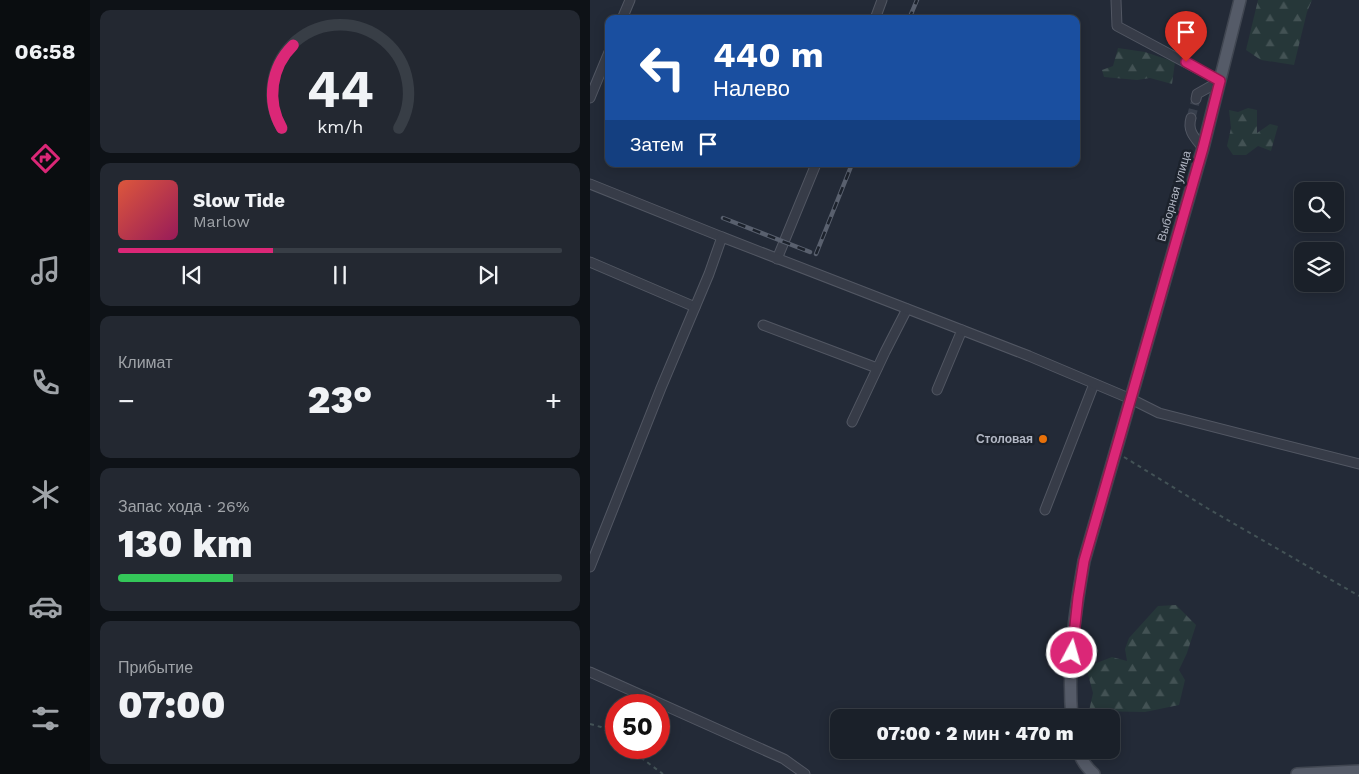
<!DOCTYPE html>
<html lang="ru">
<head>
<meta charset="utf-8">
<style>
  :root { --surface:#1a2029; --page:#232831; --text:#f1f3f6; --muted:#9fa3a8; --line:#383e46; --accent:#db2777 }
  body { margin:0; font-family:"Work Sans",sans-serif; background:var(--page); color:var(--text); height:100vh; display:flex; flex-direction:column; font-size:19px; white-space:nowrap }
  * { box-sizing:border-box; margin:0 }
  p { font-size:16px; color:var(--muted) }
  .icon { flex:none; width:28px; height:28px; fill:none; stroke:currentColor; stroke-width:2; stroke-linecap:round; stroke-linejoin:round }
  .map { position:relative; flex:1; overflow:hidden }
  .sheet { display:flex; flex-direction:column; gap:10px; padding:10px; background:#0e1217; width:500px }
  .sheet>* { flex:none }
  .guide { position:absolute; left:15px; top:15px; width:475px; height:152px; border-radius:10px; box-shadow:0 2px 12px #0003,0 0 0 1px var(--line); background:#1a4fa0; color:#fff; overflow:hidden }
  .buttons { position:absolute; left:704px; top:182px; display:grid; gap:10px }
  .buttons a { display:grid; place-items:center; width:50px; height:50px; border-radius:10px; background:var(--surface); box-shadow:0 2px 12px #0003,0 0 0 1px var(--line); font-size:25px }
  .speed { position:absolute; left:15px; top:694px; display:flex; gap:10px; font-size:25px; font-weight:700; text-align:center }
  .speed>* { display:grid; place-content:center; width:65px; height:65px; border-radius:50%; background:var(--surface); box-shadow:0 2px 12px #0003,0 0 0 1px var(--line); line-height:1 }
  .speed .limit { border:8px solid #d22; background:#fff; color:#111 }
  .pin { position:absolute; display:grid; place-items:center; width:42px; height:42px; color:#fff; margin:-51px -21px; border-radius:50% 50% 50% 0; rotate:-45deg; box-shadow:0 0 5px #0007 }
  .pin .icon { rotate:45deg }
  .me { position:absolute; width:55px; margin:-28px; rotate:6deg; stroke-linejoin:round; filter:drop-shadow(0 0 4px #0008) }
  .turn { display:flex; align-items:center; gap:18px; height:105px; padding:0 25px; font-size:22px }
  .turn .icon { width:65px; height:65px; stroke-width:2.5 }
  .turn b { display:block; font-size:35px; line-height:42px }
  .then { display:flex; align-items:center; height:48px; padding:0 25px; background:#0003; gap:10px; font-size:19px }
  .big { font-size:38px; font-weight:800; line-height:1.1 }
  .sheet .tile { flex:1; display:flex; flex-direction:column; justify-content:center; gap:8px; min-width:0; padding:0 18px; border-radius:10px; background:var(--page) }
  .sheet .dial { align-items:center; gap:0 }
  .dial svg { height:130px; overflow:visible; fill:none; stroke:var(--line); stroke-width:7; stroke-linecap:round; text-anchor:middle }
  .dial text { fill:var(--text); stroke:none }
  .song { display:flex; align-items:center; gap:15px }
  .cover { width:60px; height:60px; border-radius:8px; background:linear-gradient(135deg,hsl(10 70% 55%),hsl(330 70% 35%)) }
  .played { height:5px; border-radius:2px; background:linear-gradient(90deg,var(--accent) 35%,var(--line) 35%) }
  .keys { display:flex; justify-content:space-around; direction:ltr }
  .heat { display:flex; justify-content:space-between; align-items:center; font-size:28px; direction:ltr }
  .charge { height:8px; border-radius:4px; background:linear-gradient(90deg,#34c759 26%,var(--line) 0) }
  .trip { position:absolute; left:240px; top:709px; width:290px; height:50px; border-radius:10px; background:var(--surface); box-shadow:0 2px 12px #0003,0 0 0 1px var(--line); font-weight:800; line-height:50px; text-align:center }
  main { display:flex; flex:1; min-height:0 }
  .menu { display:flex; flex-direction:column; width:90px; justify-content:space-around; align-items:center; background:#0a0d10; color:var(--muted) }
  .menu .icon { width:35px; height:35px }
  .menu .selected { color:var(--accent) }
  .menu b { font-size:22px; color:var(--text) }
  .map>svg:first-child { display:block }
  .forest { fill:url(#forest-firs) }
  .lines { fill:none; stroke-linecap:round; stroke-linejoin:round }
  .minor-tunnel { stroke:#383f4c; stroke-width:9; stroke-dasharray:9 4.5; stroke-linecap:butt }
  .minor-casing { stroke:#525763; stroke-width:11 }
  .major-casing { stroke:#404651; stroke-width:14 }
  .path { stroke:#435256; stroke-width:2; stroke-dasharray:4 4; stroke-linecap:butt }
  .minor { stroke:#373c48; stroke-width:9 }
  .major { stroke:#555b68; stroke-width:11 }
  .rail-casing { stroke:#59606e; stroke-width:4.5 }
  .rail { stroke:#1c222c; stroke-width:2.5; stroke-dasharray:8; stroke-linecap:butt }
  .route-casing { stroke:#8e194d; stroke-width:12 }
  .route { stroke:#db2777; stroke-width:9 }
  .food-dot { fill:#e8710a; stroke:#1c222c; stroke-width:2 }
  .labels { text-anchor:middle; stroke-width:5; stroke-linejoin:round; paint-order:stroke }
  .street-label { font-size:12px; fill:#b2b7c4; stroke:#1c222c }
  .poi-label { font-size:12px; font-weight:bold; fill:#b2b7c4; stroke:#1c222c; text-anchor:end }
</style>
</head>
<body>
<main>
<nav class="menu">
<b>06:58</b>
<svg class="icon selected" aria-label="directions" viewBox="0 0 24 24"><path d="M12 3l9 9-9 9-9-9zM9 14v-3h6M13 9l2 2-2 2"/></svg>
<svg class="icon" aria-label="music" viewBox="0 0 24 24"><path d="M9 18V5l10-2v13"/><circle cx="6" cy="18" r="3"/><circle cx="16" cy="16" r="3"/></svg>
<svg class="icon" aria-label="phone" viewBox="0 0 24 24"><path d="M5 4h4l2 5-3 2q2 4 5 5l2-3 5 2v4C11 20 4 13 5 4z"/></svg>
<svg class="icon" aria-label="climate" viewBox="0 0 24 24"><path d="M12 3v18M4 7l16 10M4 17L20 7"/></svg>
<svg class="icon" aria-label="car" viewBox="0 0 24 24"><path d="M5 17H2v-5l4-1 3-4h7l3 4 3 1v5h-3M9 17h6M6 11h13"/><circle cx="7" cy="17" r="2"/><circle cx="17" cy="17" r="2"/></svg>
<svg class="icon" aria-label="filters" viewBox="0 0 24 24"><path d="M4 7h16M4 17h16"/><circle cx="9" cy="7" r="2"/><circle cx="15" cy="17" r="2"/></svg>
</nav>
<section class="sheet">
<div class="tile dial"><svg viewBox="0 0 100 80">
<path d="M14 69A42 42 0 1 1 86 69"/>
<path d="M14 69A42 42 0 0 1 21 18" stroke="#db2777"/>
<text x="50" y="56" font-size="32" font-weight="700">44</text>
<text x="50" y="72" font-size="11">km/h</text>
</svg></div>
<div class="tile">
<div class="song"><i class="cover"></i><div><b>Slow Tide</b><p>Marlow</p></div></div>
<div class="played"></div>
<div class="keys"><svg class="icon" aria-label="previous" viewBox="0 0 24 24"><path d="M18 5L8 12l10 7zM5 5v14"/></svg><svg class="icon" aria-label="pause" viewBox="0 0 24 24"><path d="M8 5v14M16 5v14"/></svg><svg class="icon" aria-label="next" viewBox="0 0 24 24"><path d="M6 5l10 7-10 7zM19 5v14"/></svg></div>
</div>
<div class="tile"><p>Климат</p>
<div class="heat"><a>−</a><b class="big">23°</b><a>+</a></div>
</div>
<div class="tile"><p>Запас хода · 26%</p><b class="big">130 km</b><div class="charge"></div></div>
<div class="tile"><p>Прибытие</p><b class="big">07:00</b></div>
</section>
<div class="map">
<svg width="769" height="774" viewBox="0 0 769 774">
  <defs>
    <pattern id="forest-firs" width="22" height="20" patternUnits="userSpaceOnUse" patternTransform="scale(1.25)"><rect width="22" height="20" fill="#263739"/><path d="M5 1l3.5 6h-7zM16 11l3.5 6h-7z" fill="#435254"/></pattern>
  </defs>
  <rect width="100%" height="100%" fill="#232a37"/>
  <g class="forest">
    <polygon points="668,0 722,0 717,12 704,65 671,60 656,50"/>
    <polygon points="528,48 555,52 585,62 582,84 560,78 547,80 514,77 512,70 523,66"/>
    <polygon points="658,108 667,110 667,133 680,124 688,126 681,151 668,146 656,155 643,155 637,146 641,128 639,110 648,112"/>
    <polygon points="586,605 606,625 597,653 589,670 595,680 589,705 555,712 499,711 503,693 496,667 522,657 537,661 535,649 539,638 568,606"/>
  </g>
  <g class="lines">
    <polyline class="minor-tunnel" points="601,118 606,99"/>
    <g class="minor-casing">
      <g id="minor">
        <polyline points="526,0 527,26 630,81"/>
        <polyline points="32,19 40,0"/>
        <polyline points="285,19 292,0"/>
        <polyline points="0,98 19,52"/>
        <polyline points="606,99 607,94 630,81"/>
        <path d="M601,118C597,131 605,138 613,148"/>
        <polyline points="0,184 132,237"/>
        <polyline points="187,259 226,164"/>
        <polyline points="0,262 105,307"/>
        <polyline points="173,325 287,368"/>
        <polyline points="347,390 372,330"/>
        <polyline points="262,422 295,352 317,309"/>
        <polyline points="455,510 504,384"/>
        <polyline points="0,567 71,388 119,274 132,237 439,356 541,399 569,413 769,464"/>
        <polyline points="0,672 194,759 215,774"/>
      </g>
    </g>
    <g class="major-casing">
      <g id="major">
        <path d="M482,718C477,665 485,612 494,561L613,148L650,0"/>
        <path d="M488,750C491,760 496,767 504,774"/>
        <polyline points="707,774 769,771"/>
      </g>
    </g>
    <g class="path">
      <polyline points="534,457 617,508 769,596"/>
      <polyline points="0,724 11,727 26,738"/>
      <polyline points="38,748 73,774"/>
    </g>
    <use href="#minor" class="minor"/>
    <use href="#major" class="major"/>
    <g class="rail-casing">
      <g id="rail">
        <polyline points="319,19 327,0"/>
        <polyline points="133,218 220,252"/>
        <polyline points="226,254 262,164"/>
      </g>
    </g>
    <use href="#rail" class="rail"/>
  </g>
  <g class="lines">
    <g class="route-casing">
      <polyline id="route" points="482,653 488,598 494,561 613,148 630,81 596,62"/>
    </g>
    <use href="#route" class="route"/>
  </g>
  <circle class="food-dot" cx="453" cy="439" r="5"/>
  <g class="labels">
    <g class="street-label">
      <text transform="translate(584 196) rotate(-74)" y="4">Выборная улица</text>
    </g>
    <g class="poi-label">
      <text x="443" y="443">Столовая</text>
    </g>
  </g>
</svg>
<div class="buttons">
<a><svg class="icon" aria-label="search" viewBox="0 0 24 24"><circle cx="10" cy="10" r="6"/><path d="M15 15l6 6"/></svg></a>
<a><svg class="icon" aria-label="layers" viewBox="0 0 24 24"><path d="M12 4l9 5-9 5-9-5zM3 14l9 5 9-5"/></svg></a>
</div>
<div class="speed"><div class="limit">50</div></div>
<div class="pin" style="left:596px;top:62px;background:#d93025"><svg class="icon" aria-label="arrive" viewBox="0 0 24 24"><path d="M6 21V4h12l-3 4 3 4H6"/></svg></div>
<svg class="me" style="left:482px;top:653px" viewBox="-20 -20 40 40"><circle r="17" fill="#db2777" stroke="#fff" stroke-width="3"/><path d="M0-11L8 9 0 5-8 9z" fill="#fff"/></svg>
<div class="trip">07:00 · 2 мин · 470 m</div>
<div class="guide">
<div class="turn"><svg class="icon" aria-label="left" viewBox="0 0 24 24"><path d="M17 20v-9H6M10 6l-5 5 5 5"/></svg><div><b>440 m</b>Налево</div></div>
<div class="then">Затем<svg class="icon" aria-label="arrive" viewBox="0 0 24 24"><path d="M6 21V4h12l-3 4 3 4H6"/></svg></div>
</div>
</div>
</main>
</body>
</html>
